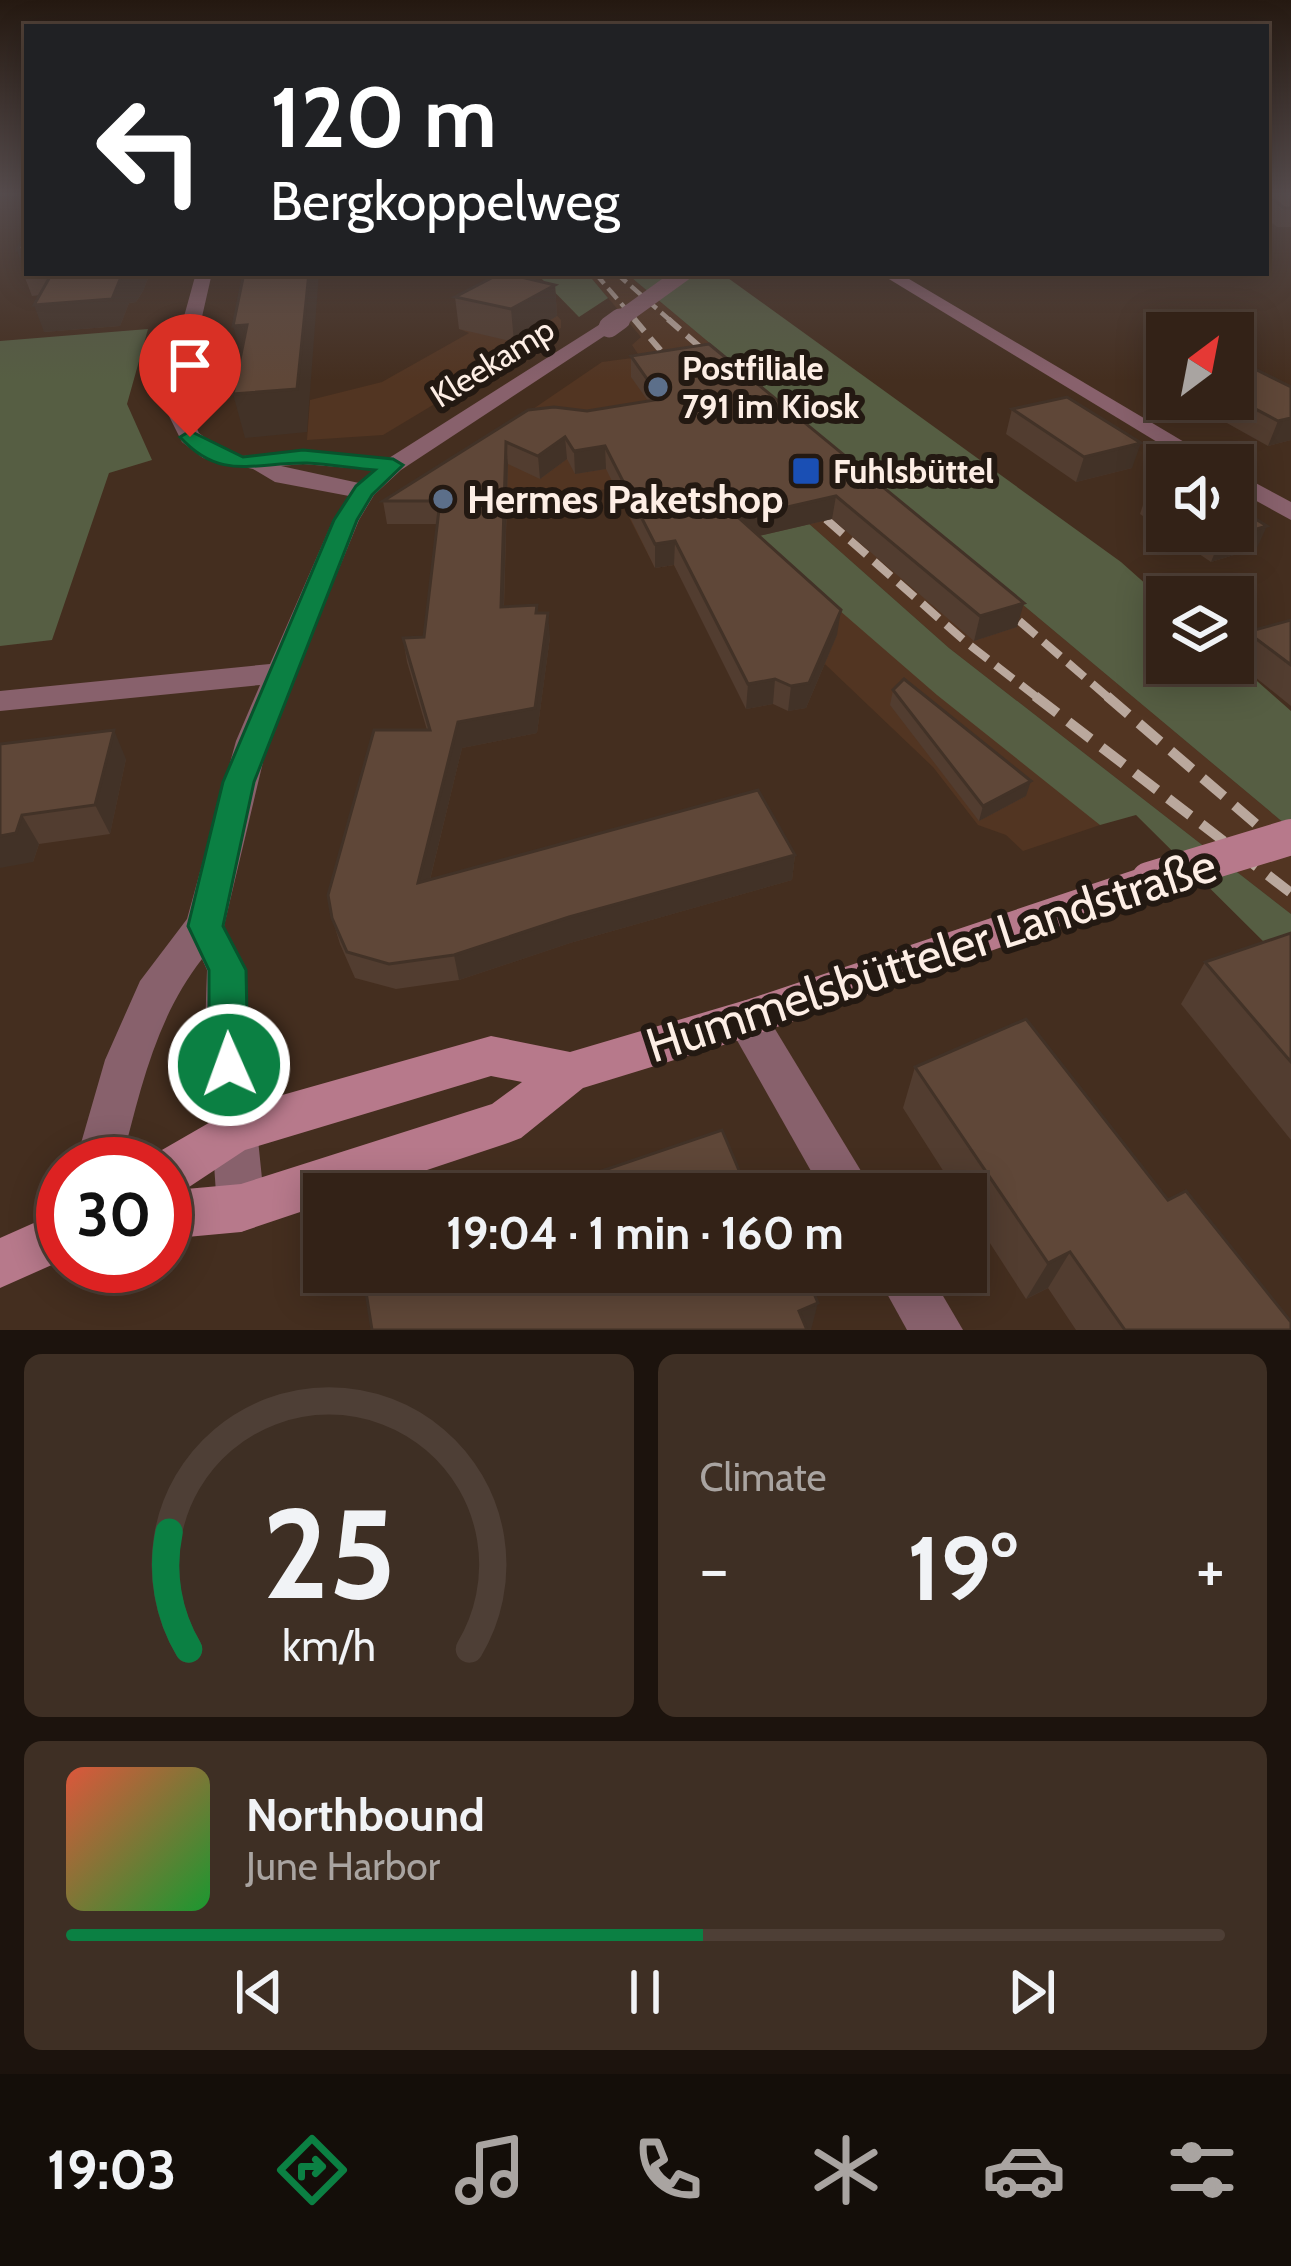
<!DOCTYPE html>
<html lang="en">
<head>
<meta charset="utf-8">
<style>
  :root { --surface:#332217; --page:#3e2f24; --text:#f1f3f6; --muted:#a9a4a1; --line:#4e3f36; --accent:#0b8043 }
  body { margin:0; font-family:Cabin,sans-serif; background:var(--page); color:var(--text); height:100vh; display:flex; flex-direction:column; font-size:45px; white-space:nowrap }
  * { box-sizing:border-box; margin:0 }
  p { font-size:39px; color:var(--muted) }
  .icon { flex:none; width:66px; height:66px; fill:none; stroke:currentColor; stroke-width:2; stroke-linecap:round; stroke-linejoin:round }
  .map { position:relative; height:1330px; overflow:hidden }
  .side { display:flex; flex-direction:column; gap:24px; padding:24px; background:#1c130d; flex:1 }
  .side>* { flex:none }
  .guide { position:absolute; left:24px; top:24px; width:1245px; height:252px; border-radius:0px; box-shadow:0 6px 30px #0003,0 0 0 3px var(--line); background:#202124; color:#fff; overflow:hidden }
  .needle { width:78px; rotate:32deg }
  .tools { position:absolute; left:1146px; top:312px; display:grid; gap:24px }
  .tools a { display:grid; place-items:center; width:108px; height:108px; border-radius:0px; background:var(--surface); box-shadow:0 6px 30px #0003,0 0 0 3px var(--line); font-size:60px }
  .speed { position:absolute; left:36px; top:1137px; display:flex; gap:24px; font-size:60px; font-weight:700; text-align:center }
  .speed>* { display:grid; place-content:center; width:156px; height:156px; border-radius:50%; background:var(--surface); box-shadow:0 6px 30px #0003,0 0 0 3px var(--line); line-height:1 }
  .speed .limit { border:18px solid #d22; background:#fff; color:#111 }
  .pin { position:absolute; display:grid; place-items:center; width:102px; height:102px; color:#fff; margin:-123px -51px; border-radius:50% 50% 50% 0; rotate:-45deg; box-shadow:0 0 12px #0007 }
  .pin .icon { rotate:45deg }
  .me { position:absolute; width:132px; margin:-66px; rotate:358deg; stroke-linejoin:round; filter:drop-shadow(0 0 9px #0008) }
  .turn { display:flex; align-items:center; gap:42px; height:252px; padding:0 48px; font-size:54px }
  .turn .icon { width:156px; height:156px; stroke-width:2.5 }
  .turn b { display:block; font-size:84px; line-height:102px }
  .big { font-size:90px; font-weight:700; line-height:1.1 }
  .side .card { flex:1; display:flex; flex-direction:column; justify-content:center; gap:18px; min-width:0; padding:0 42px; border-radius:18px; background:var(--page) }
  .side .dial { align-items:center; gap:0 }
  .dial svg { height:312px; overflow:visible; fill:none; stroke:var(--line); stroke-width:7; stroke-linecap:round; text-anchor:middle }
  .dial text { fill:var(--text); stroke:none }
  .song { display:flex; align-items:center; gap:36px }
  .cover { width:144px; height:144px; border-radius:18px; background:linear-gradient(135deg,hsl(10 70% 55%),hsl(130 70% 35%)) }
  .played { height:12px; border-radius:6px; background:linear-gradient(90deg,var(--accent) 55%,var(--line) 55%) }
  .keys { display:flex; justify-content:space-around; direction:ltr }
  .heat { display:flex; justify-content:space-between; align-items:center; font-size:66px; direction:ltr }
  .side .tiles { flex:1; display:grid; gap:24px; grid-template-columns:1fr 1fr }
  .card:last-child { grid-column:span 2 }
  .trip { position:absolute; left:303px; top:1173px; width:684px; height:120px; border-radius:0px; background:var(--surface); box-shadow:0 6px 30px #0003,0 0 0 3px var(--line); font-weight:700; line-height:120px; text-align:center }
  .dock { display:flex; height:192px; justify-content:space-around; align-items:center; background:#140e09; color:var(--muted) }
  .dock .icon { width:84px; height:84px }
  .dock .current { color:var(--accent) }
  .dock b { font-size:54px; color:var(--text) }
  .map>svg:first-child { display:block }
  .built { fill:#523522 }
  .green { fill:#565e43 }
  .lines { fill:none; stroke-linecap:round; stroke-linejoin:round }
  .street { fill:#88616c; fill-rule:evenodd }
  .secondary { fill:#b7798b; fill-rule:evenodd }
  .rail-far3 { stroke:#baa89d; stroke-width:4.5; stroke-dasharray:14 6; stroke-linecap:butt }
  .rail-far2 { stroke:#baa89d; stroke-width:6; stroke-dasharray:16 9; stroke-linecap:butt }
  .rail-far1 { stroke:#baa89d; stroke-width:8; stroke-dasharray:22 10; stroke-linecap:butt }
  .rail { stroke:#baa89d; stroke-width:10; stroke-dasharray:28 14; stroke-linecap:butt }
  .street-bridge-far1 { stroke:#88616c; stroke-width:16 }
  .street-bridge { stroke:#88616c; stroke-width:21 }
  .secondary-bridge { stroke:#b7798b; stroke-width:36 }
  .wall { fill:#523d30 }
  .shaded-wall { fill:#423227 }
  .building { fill:#5f4738; stroke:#423227; stroke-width:3 }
  .route { fill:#0b8043; stroke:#07532c; stroke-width:3 }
  .service-dot { fill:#5c6f8a; stroke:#231912; stroke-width:4.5 }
  .transit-dot { fill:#1a4fb4; stroke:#231912; stroke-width:4.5 }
  .labels { text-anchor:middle; stroke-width:12; stroke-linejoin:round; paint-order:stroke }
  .far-street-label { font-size:33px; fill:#fdeee5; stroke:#231912 }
  .far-poi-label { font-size:33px; font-weight:bold; fill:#fdeee5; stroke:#231912; text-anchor:start }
  .poi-label { font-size:39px; font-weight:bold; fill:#fdeee5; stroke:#231912; text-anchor:start }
  .near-street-label { font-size:48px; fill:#fdeee5; stroke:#231912 }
</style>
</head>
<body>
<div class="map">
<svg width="1291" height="1330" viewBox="0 0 1291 1330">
  <rect width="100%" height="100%" fill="#442e1f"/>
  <g class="built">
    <polygon points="587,273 626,273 1291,829 1291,914 949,648 798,514 690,459 1100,825 1023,851 1006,835 978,825 933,767 784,625 712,637 674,565 655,568 614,488 444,512 440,524 412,524 427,481 602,362 640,357 632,345 641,337"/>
    <polygon points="528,283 561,320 561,328 383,435 307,440 310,400 382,382 469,333 459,329"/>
  </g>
  <g class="green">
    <polygon points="536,273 587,273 608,298 579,317"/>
    <polygon points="626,273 721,273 1121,562 1167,603 1167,663 1233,660 1291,711 1291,829"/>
    <polygon points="148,329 127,404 152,460 109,473 52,640 0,646 0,341"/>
    <polygon points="688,406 798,514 949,648 1291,914 1291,969 1136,815 1100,825 937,695 764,545"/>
  </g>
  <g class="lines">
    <g class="street">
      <path d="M196,273H212L183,400L199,433L219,448L243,456L303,450L389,458L602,323L618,327L401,470L374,495L359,520L268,741L224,926L247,970V1032L265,1208L258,1225L241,1232L224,1225L217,1208L205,1032L207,970L202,959C155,1019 140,1092 121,1164H75L105,1060L140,981L187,919L236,741L260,685L0,711V691L270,664L333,520L349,496L275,482L253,469L203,458L182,442L161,400ZM303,464L373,470L359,483L281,466Z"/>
      <polygon points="879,273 899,273 1223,465 1195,465"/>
      <polygon points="1233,471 1291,502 1291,520 1233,488"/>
      <polygon points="746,1000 761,1006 875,1194 824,1194 725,1019 731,1006"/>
      <polygon points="875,1272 929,1272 963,1330 907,1330"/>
    </g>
    <g class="secondary">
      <path d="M1149,865L1162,870L1168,880L1162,890L746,1038L583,1088L521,1138L505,1144L355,1194H324V1204L241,1232L165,1239V1164H146L148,1158L233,1109L491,1036L570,1052L746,1000ZM491,1076L522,1082L492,1104L241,1184L186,1189L245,1150Z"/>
      <polygon points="63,1210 63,1260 0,1288 0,1238"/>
    </g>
    <g class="rail-far3">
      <polyline points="595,273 637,322"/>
      <polyline points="616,273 672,322"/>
    </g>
    <g class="rail-far2">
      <polyline points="634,319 684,378"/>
      <polyline points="668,319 726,370"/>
    </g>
    <g class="rail-far1">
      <polyline points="802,498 967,643 1039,699"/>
      <polyline points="995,600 1110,699"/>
    </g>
    <g class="rail">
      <polyline points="1035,696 1291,893"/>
      <polyline points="1107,696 1291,854"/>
    </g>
    <polyline class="street-bridge-far1" points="616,322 684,273"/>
    <polyline class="street-bridge" points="609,327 620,319"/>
    <polyline class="secondary-bridge" points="1149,880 1291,837"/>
  </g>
  <g class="wall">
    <polygon points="1266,194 1291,194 1291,227 1277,227 1266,218"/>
    <polygon points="27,233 27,273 150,273 143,291 136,302 129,303 120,326 44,332 40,295 32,296 22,270"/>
    <polygon points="555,285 557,316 514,342 459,329 455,297"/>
    <polygon points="709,344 1017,627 974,641 832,519 759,536 837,635 806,708 788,711 773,704 746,709 674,565 655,568 606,469 575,474 567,459 540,479 508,464 504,607 537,613 550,637 537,733 462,748 430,880 795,855 792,880 570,943 459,980 396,989 355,978 340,944 332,918 427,730 407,662 403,638 424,637 437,524 387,524 383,501 528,410 587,411 648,401 631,377 631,356"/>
    <polygon points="1233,358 1291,440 1268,446 1184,399 1233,399"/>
    <polygon points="1012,409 1132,468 1076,482 1006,434"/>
    <polygon points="1167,488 1167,531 1233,531 1257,548 1211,562 1140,514 1147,493"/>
    <polygon points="1291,620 1291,706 1234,660 1247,632"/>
    <polygon points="893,690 1026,796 979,821 890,705"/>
    <polygon points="0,744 126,759 110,834 39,844 33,862"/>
    <polygon points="1291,933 1291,1140 1181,1004 1205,962"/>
    <polygon points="915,1067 1168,1200 1291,1330 1076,1330 1048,1288 1026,1299 966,1206 966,1194 958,1194 903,1108"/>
  </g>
  <g class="shaded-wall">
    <polygon points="27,249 27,270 24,270 17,250"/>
    <polygon points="130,273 150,273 143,291 136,302 129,303 120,326 44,332 34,305"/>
    <polygon points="309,273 319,273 307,432 245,438 233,394"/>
    <polygon points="555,285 557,316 514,342 511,309"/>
    <polygon points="247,325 244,367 233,326"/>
    <polygon points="1291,418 1291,440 1268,446 1278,421"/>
    <polygon points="565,437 567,459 540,479 538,456"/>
    <polygon points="506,442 508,464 503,631 501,607"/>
    <polygon points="1141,443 1132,468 1076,482 1084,457"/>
    <polygon points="605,446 606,469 575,474 574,451"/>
    <polygon points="836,496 832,519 737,541 739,518"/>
    <polygon points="1267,526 1257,548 1211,562 1220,540"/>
    <polygon points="675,541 674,565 655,568 655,544"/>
    <polygon points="1024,603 1017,627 974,641 980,616"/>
    <polygon points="841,610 837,635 806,708 788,711 791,686"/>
    <polygon points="548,613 550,637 537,733 462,748 423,908 418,883 458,722"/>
    <polygon points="775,679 773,704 746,709 748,684"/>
    <polygon points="114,730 126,759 110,834 95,805"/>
    <polygon points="1031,781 1026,796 979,821 983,806"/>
    <polygon points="22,815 39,844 33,862 0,868 0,836"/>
    <polygon points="795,855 792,880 570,943 459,980 454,955 569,917"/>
    <polygon points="1070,1252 1048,1288 1026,1299 1048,1263"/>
    <polygon points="818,1303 811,1330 795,1330 799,1311"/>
  </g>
  <g class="building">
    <polygon points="1267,194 1291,194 1291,208 1284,208"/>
    <polygon points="27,233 27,249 17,250"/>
    <polygon points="52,273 130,273 128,276 121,277 112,299 34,305"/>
    <polygon points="244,273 309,273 297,389 233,394 247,325 233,326"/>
    <polygon points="501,273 504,273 555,285 511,309 455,297"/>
    <polygon points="709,344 1024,603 980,616 836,496 739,518 841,610 809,683 791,686 775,679 748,684 675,541 655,544 605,446 574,451 565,437 538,456 506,442 501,607 537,605 536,613 548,613 535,708 458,722 418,883 758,790 795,855 569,917 454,955 389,964 347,952 332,918 328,895 374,730 430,730 403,638 424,637 440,501 383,501 528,410 554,407 587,411 661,399 631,356"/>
    <polygon points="1233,358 1291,387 1291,418 1278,421 1233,397"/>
    <polygon points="1067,397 1141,443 1084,457 1012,409"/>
    <polygon points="1167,488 1167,506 1147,493"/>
    <polygon points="1233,505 1267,526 1220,540 1206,531 1233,531"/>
    <polygon points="1291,620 1291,665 1247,632"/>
    <polygon points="904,679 1031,781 983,806 893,690"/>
    <polygon points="114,730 95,805 22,815 16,833 0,836 0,744"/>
    <polygon points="1291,933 1291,1062 1205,962"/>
    <polygon points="1026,1019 1168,1200 1186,1191 1291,1322 1291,1330 1125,1330 1070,1252 1048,1263 915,1067"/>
    <polygon points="722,1130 749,1194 576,1194 572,1181"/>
    <polygon points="423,1272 805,1272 818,1303 799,1311 807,1330 372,1330 366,1292"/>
  </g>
  <linearGradient id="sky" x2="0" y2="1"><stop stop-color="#251911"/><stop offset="0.51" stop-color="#564c4d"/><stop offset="1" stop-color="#564c4d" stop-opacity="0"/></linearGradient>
  <rect width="1291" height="380" fill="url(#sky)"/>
  <path class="route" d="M190,431L243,457L303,450L393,459L403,465L372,495L357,520L254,782L223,926L246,970L248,1065L243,1078L229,1083L215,1078L209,1065V970L188,926L223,782L334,520L356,486L375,470C352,468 329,464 307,463C255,462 221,482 180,437Z"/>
  <g class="service-dot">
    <circle cx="658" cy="387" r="12"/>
    <circle cx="443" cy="499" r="12"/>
  </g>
  <rect class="transit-dot" x="791" y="456" width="30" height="30" rx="6"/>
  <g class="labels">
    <g class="far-street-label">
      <text transform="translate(492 362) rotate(-32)" y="12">Kleekamp</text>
    </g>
    <g class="far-poi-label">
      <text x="682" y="380">Postfiliale<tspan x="682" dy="38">791 im Kiosk</tspan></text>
      <text x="833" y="483">Fuhlsbüttel</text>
    </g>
    <g class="poi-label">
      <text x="467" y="513">Hermes Paketshop</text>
    </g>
    <g class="near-street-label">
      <text transform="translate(931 955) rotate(-18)" y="17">Hummelsbütteler Landstraße</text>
    </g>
  </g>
</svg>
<div class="tools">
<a><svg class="needle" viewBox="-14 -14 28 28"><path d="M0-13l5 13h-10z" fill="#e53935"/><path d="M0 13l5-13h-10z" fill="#a9a4a1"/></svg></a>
<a><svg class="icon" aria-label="sound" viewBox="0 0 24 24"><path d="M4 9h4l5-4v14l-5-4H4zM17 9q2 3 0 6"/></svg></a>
<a><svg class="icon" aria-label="layers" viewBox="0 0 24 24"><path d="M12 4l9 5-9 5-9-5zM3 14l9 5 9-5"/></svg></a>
</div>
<div class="speed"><div class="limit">30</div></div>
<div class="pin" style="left:190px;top:437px;background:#d93025"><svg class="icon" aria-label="arrive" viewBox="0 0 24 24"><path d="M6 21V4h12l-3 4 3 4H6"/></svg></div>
<svg class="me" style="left:229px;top:1065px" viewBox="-20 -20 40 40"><circle r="17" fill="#0b8043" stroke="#fff" stroke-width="3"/><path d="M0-11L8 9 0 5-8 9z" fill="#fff"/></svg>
<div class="trip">19:04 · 1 min · 160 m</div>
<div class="guide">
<div class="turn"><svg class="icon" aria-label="left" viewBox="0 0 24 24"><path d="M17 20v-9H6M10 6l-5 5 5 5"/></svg><div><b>120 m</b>Bergkoppelweg</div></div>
</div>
</div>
<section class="side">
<div class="tiles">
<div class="card dial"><svg viewBox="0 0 100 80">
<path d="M14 69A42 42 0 1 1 86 69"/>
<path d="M14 69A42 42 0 0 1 9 39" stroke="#0b8043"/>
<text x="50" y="56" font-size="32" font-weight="700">25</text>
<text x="50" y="72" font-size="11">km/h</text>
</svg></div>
<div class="card"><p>Climate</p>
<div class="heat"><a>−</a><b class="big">19°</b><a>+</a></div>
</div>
<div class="card">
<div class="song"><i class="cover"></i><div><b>Northbound</b><p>June Harbor</p></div></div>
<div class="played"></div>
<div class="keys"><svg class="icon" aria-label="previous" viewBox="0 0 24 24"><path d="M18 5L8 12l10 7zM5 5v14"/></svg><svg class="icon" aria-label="pause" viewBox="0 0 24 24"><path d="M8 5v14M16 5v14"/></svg><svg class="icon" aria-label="next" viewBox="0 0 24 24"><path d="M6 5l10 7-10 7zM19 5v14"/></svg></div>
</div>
</div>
</section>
<nav class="dock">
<b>19:03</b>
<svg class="icon current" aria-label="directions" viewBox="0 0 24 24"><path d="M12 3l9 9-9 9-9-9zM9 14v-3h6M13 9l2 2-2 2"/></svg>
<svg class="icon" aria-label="music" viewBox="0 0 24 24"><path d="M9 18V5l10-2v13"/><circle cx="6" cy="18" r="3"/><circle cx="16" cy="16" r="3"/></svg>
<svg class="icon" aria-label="phone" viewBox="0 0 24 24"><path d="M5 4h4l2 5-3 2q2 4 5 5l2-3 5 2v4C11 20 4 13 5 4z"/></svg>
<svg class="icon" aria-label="climate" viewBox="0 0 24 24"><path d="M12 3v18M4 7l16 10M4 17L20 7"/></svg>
<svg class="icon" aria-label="car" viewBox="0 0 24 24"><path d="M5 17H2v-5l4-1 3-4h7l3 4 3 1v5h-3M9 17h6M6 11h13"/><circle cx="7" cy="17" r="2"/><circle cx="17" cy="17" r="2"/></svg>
<svg class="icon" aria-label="filters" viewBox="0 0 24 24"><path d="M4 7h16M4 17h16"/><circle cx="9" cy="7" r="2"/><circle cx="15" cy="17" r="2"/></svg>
</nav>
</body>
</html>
